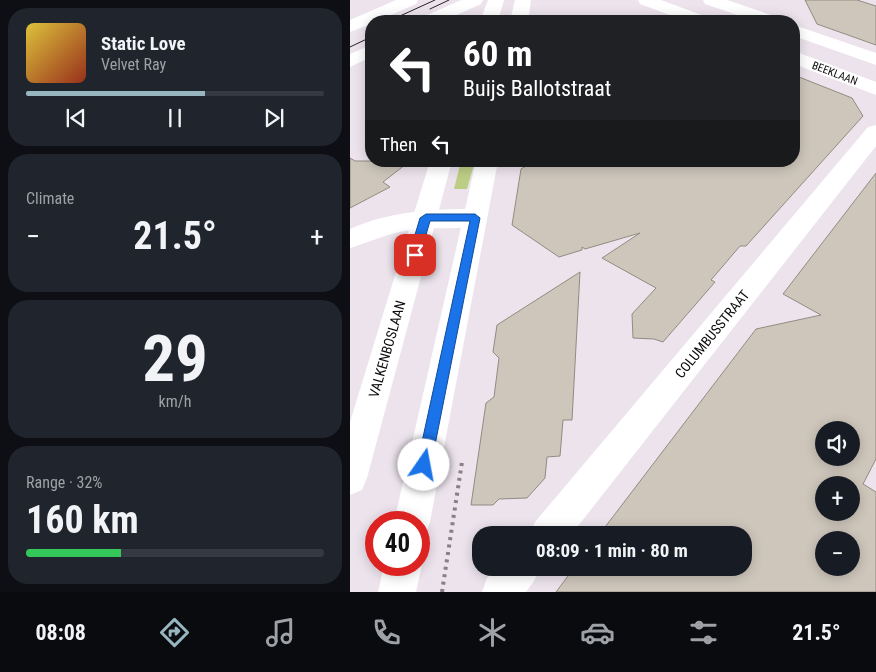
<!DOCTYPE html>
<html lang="en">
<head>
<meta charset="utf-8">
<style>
  :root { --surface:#171b24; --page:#20242c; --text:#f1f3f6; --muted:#9ea1a6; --line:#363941; --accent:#97b6c0 }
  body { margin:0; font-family:"Roboto Condensed",sans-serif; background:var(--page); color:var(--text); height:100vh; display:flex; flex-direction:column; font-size:19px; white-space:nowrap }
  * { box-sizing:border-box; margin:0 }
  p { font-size:16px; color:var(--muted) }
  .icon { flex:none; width:28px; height:28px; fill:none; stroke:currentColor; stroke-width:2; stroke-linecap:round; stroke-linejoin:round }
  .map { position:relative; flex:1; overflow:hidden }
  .side { display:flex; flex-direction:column; gap:8px; padding:8px; background:#0d0f14; width:350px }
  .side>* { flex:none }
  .hud { position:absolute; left:15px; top:15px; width:435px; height:152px; border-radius:20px; box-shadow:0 2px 12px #0003; background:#202124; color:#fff; overflow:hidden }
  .buttons { position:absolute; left:465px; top:421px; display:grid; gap:10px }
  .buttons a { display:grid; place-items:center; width:45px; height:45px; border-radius:50%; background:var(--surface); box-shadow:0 2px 12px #0003; font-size:25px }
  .speed { position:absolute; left:15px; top:511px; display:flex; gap:10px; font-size:25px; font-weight:700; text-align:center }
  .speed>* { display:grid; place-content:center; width:65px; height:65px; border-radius:50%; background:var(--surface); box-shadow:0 2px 12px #0003; line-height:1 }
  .speed .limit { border:8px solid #d22; background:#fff; color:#111 }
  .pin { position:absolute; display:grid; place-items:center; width:42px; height:42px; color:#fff; margin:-21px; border-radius:10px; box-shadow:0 2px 8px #0006 }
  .me { position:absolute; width:55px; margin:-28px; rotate:12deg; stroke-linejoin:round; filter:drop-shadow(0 0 4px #0008) }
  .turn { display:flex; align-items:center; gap:18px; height:105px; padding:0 15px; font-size:22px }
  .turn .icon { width:65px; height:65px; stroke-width:2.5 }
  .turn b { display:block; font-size:35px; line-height:42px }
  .then { display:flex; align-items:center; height:48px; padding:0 15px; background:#0003; gap:10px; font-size:19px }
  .big { font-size:38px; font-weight:700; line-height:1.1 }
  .side .widget { flex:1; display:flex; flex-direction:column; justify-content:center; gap:8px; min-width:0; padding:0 18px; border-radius:20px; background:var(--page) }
  .side .dial { align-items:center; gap:0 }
  .dial b { font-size:65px; line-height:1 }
  .song { display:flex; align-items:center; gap:15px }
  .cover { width:60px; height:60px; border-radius:8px; background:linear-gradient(135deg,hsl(50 70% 55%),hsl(10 70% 35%)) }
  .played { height:5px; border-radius:2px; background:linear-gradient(90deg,var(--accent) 60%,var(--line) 60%) }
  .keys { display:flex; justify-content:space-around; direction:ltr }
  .heat { display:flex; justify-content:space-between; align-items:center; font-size:28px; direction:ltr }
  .charge { height:8px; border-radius:4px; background:linear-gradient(90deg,#34c759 32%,var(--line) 0) }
  .trip { position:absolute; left:122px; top:526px; width:280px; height:50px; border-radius:20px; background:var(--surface); box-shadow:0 2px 12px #0003; font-weight:700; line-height:50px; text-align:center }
  .tabs { display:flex; height:80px; justify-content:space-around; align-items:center; background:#090b0e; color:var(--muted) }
  .tabs .icon { width:35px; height:35px }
  .tabs .current { color:var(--accent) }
  .tabs b { font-size:22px; color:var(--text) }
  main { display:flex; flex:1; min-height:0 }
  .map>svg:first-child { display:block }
  .green { fill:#bcce85 }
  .building { fill:#cec6bb; stroke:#938b81; fill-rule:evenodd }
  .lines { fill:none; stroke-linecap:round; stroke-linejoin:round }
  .path { stroke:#868087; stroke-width:4; stroke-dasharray:3 4.5; stroke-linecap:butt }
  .street { fill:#fff; fill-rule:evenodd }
  .secondary { fill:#fff; fill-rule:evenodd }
  .tram { stroke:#262227; stroke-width:1 }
  .route { fill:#1a73e8; stroke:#114b97 }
  .labels { text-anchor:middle; stroke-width:4.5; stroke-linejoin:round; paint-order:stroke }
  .far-street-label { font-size:11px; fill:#0e0b0f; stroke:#fff }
  .street-label { font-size:14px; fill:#0e0b0f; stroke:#fff }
</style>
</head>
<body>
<main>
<section class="side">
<div class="widget">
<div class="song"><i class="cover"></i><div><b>Static Love</b><p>Velvet Ray</p></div></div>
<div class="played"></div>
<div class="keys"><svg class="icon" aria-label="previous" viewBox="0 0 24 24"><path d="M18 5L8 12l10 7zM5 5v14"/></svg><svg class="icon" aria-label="pause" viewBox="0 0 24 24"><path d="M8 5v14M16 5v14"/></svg><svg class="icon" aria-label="next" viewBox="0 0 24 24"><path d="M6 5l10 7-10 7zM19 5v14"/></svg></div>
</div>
<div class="widget"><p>Climate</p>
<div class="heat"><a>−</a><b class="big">21.5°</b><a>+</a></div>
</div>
<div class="widget dial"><b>29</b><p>km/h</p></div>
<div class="widget"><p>Range · 32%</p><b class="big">160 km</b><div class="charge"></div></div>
</section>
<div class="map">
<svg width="526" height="592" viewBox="0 0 526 592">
  <rect width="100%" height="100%" fill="#ece3ed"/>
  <polygon class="green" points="111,161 125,161 117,189 104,189"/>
  <g class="building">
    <polygon points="455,0 507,0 526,6 526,45 467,24"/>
    <polygon points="444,75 502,98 513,116 396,246 390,246 361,280 365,282 313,342 304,339 283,338 282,314 306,288 252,258 290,233 235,249 232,247 232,250 209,257 162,225 171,169 176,166 176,161 444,161"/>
    <polygon points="0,158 5,161 60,161 33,182 40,187 0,208"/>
    <path d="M526,173V459L513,484L526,492V592H206L224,568H394V535H249L406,329L471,315L433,294ZM474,430H501V458H474ZM474,485H501V512H474ZM474,540H501V568H474Z"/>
    <polygon points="230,272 222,420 213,420 210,456 197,457 195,478 177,498 149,499 143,505 121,505 136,403 144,397 149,358 143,352 147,325"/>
  </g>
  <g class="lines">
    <polyline class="path" points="92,592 112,462"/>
    <g class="street">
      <polygon points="526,125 526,146 221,535 180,535 185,522 518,127"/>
      <path d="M125,209L134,212L137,218L134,224C111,231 84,226 60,230C38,233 20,242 0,248V229C40,211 82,209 125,209Z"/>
      <polygon points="147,568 190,568 184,581 176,592 132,592 137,578"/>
    </g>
    <g class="secondary">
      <polygon points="46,0 68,0 66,4 27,21 21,21 21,24 0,32 0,20"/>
      <polygon points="111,0 133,0 131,4 93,21 70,21 73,17"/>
      <polygon points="138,0 154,0 148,21 130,21"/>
      <polygon points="165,0 181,0 178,21 160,21"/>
      <polygon points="288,0 311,0 357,17 360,21 336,21 290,4"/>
      <polygon points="353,0 377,0 427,17 430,21 405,21 355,4"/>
      <polygon points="444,25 526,53 526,65 444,36"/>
      <polygon points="21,45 21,57 0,67 0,54"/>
      <polygon points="444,51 526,82 526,95 444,64"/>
      <polygon points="80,161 102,161 17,478 12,490 0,495 0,422"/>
      <polygon points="126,161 148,161 80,522 75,535 69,537 69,522 44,522"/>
      <polygon points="69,558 72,565 66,592 28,592 34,565 69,565"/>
    </g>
    <g class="tram">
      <polyline points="80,9 99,0"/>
      <polyline points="39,21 85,0"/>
      <polyline points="0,47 21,37"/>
    </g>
  </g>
  <polygon class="route" points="76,214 125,214 130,218 81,465 79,470 74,472 69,470 67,465 120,221 80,221 70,255 65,259 59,255 70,218"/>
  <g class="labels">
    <g class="far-street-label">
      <text transform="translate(485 73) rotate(21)" y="4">BEEKLAAN</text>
    </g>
    <g class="street-label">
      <text transform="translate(362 334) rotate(-51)" y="5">COLUMBUSSTRAAT</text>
      <text transform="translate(37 349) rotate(-74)" y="5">VALKENBOSLAAN</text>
    </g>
  </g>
</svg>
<div class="buttons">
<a><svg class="icon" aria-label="sound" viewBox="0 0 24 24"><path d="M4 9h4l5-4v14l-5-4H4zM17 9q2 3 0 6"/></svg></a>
<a>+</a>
<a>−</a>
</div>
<div class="speed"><div class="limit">40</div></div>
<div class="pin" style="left:65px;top:255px;background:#d93025"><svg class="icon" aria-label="arrive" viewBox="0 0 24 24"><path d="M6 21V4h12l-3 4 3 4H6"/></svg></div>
<svg class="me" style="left:74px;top:465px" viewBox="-20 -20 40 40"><circle r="19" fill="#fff"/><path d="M0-13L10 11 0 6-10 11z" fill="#1a73e8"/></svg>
<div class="trip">08:09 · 1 min · 80 m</div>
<div class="hud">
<div class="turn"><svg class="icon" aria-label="left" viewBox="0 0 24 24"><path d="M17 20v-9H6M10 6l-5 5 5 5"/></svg><div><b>60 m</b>Buijs Ballotstraat</div></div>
<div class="then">Then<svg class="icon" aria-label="left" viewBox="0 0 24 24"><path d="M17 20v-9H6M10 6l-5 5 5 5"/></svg></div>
</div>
</div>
</main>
<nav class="tabs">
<b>08:08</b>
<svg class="icon current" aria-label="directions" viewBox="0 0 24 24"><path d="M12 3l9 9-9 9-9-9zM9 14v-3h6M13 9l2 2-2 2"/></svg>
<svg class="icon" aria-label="music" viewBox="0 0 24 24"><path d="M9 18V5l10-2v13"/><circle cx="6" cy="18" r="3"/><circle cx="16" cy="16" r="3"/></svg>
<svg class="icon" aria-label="phone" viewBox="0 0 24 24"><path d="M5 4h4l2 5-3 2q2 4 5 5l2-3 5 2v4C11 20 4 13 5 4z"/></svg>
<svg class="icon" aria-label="climate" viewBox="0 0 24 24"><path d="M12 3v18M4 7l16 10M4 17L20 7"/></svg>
<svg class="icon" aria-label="car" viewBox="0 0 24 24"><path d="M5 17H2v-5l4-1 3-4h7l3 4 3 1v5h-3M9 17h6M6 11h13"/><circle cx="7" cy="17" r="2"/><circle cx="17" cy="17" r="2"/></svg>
<svg class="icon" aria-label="filters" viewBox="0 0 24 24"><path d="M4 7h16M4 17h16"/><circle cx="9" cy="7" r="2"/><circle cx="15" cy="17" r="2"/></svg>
<b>21.5°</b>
</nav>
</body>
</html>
